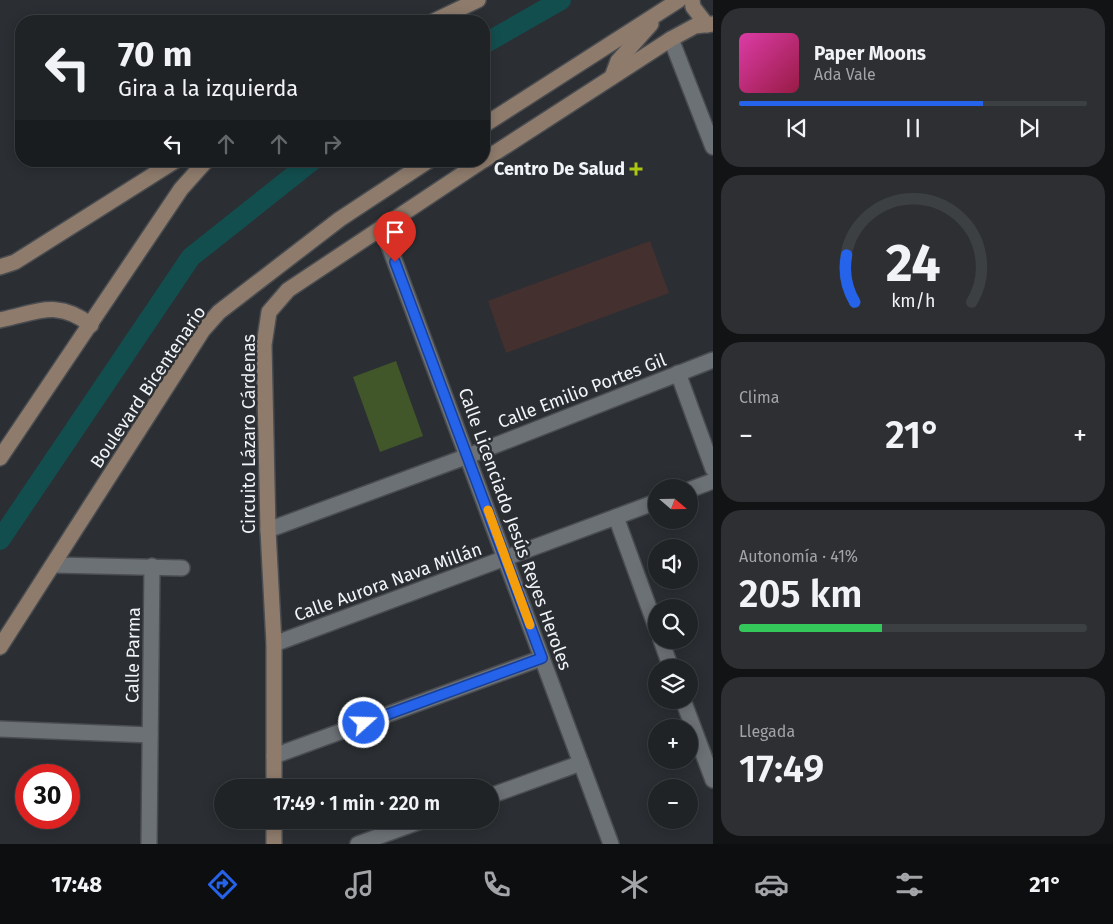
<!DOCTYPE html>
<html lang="es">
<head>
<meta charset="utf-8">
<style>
  :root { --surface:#202326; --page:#2d2f32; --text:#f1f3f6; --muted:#a2a4a7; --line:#3d4043; --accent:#2563eb }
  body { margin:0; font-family:"Fira Sans",sans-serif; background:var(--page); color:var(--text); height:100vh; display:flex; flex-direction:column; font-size:19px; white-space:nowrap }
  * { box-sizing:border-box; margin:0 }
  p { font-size:16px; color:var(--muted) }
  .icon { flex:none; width:28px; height:28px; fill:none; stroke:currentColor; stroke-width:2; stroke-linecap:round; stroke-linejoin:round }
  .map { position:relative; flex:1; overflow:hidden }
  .side { display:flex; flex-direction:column; gap:8px; padding:8px; background:#121315; width:400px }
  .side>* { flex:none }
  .hud { position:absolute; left:15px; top:15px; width:475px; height:152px; border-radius:20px; box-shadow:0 2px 12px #0003,0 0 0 1px var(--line); background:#202326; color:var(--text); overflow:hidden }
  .needle { width:32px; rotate:110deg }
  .buttons { position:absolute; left:648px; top:479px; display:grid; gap:10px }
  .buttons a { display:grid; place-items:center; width:50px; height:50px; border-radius:50%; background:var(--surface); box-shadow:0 2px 12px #0003,0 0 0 1px var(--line); font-size:25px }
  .speed { position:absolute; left:15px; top:764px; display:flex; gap:10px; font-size:25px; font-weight:700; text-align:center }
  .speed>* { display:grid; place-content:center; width:65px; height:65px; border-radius:50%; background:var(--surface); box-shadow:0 2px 12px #0003,0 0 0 1px var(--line); line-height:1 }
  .speed .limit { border:8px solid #d22; background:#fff; color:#111 }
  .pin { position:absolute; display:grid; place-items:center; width:42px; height:42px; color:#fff; margin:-51px -21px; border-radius:50% 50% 50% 0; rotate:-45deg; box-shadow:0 0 5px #0007 }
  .pin .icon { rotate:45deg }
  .me { position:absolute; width:55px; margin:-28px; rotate:70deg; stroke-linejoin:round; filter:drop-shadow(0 0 4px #0008) }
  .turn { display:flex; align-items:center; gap:18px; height:105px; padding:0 20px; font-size:22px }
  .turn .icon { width:65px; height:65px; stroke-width:2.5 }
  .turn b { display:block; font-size:35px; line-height:42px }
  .lanes { display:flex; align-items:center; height:48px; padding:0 20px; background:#0003; justify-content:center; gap:25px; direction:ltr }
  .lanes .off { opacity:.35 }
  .big { font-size:38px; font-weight:600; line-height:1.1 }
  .side .widget { flex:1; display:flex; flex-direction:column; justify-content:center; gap:8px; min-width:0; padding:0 18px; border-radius:20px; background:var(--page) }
  .side .dial { align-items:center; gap:0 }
  .dial svg { height:130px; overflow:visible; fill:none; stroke:var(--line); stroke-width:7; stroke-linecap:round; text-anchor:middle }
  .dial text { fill:var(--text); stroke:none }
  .song { display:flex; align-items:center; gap:15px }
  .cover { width:60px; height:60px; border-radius:8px; background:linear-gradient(135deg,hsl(320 70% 55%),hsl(340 70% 35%)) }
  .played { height:5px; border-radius:2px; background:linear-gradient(90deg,var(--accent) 70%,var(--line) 70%) }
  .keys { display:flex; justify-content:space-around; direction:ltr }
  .heat { display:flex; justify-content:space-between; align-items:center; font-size:28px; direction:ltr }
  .charge { height:8px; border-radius:4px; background:linear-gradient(90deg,#34c759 41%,var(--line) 0) }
  .trip { position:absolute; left:214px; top:779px; width:285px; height:50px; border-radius:25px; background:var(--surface); box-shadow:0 2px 12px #0003,0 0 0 1px var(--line); font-weight:600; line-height:50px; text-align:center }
  .tab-bar { display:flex; height:80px; justify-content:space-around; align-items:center; background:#0d0e0f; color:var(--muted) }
  .tab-bar .icon { width:35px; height:35px }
  .tab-bar .on { color:var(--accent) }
  .tab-bar b { font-size:22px; color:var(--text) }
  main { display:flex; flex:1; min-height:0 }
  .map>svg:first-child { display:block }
  .commercial { fill:#44302f }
  .green { fill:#415629 }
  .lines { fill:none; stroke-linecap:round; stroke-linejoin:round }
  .canal { stroke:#134e4f; stroke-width:20 }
  .street-casing { stroke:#494c50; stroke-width:18 }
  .secondary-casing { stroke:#494c50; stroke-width:18 }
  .street { stroke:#6c7176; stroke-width:15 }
  .secondary { stroke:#8e7b6c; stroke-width:15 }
  .route-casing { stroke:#184099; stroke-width:12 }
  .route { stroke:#2563eb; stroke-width:9 }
  .slow { stroke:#f59e0b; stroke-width:9 }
  .poi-dot { fill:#acc611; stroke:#2b2f33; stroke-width:2 }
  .labels { text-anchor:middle; stroke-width:5; stroke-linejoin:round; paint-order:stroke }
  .poi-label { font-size:18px; font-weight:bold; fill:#f2f5f8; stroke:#2b2f33; text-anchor:end }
  .street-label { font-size:18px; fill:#f2f5f8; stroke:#2b2f33 }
</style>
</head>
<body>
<main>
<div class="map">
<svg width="713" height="844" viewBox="0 0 713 844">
  <rect width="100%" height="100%" fill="#2b2f33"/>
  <polygon class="commercial" points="650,241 669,293 506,353 488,301"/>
  <polygon class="green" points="396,361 423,436 380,452 353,377"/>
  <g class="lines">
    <g class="canal">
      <polyline points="484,44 561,0"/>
      <polyline points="0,540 191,257 312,161"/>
    </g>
    <g class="street-casing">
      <g id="street">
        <polyline points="671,39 713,147"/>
        <polyline points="382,227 611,844"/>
        <polyline points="678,373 713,469"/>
        <polyline points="689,490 713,481"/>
        <polyline points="616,517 656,627"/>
        <polyline points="268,530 468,456 713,360"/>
        <polyline points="54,565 182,568"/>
        <polyline points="661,640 671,668"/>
        <polyline points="274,644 656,502"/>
        <polyline points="683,700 713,780"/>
        <polyline points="0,729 150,735"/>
        <polyline points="274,756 542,658"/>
        <polyline points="490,796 581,763"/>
        <polyline points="149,844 152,566"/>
        <polyline points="358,844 424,820"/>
      </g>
    </g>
    <g class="secondary-casing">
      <g id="secondary">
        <polyline points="692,0 693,7 707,25"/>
        <polyline points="434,21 478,0"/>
        <polyline points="612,77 618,61 651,24"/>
        <polyline points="484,125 679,0"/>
        <polyline points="484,160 671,39 695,26 713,24"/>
        <polyline points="0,267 15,262 175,161"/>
        <path d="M0,320C39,312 57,299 91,325"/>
        <polyline points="0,458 181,189 206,161"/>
        <polyline points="0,647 203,330 219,312 340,219 428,161"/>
        <polyline points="274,788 274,644 268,530 264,345 269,312 288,290 482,161"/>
        <polyline points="274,844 274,820"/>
      </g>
    </g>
    <use href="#street" class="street"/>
    <use href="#secondary" class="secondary"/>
  </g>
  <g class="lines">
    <g class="route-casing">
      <polyline id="route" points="364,723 542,658 395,262"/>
    </g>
    <use href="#route" class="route"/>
    <polyline class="slow" points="488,510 530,625"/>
  </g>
  <path class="poi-dot" d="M633.5 161.5h5v5h5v5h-5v5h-5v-5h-5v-5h5z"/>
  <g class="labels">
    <g class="poi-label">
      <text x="625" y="175">Centro De Salud</text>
    </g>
    <g class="street-label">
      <text transform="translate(148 387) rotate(-56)" y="6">Boulevard Bicentenario</text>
      <text transform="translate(582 391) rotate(-21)" y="6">Calle Emilio Portes Gil</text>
      <text transform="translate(249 434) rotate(-90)" y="6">Circuito Lázaro Cárdenas</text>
      <text transform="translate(515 529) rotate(70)" y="6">Calle Licenciado Jesús Reyes Heroles</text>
      <text transform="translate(388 582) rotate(-20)" y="6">Calle Aurora Nava Millán</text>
      <text transform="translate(133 655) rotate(-89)" y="6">Calle Parma</text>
    </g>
  </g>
</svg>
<div class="buttons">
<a><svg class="needle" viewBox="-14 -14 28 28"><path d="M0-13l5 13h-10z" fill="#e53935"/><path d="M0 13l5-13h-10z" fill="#a2a4a7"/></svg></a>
<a><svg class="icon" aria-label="sound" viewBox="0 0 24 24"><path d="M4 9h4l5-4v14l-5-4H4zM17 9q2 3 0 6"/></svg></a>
<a><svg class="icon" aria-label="search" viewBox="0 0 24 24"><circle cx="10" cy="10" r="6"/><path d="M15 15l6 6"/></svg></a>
<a><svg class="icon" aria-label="layers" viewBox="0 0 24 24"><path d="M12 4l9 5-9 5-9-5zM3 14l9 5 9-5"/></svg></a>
<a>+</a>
<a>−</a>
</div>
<div class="speed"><div class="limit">30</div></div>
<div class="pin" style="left:395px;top:262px;background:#d93025"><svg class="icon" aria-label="arrive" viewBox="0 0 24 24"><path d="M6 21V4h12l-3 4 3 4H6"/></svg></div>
<svg class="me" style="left:364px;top:723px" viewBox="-20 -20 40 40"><circle r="17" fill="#2563eb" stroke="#fff" stroke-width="3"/><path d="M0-11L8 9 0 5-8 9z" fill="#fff"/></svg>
<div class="trip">17:49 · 1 min · 220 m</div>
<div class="hud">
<div class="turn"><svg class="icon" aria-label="left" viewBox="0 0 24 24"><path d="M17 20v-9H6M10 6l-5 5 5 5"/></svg><div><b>70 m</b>Gira a la izquierda</div></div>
<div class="lanes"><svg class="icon" aria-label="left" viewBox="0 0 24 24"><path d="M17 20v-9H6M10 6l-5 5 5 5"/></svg><svg class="icon off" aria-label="ahead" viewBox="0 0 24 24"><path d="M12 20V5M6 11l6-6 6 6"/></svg><svg class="icon off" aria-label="ahead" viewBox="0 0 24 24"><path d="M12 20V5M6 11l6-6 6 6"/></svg><svg class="icon off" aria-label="right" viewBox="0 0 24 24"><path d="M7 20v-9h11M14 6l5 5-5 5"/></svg></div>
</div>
</div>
<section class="side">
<div class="widget">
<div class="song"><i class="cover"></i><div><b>Paper Moons</b><p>Ada Vale</p></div></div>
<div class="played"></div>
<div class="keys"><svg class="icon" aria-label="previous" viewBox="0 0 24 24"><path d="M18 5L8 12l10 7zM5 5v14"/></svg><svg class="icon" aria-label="pause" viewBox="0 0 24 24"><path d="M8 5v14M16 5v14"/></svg><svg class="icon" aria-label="next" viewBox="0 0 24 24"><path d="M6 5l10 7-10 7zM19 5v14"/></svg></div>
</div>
<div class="widget dial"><svg viewBox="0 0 100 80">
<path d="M14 69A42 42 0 1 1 86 69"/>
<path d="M14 69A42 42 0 0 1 9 40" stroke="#2563eb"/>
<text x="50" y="56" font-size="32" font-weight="700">24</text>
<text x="50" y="72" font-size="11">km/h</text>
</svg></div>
<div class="widget"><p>Clima</p>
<div class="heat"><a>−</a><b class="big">21°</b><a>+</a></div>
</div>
<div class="widget"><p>Autonomía · 41%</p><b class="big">205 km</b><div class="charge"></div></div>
<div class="widget"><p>Llegada</p><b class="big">17:49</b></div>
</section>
</main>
<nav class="tab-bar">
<b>17:48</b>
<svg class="icon on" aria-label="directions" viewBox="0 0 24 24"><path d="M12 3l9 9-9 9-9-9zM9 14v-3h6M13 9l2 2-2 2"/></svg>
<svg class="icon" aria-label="music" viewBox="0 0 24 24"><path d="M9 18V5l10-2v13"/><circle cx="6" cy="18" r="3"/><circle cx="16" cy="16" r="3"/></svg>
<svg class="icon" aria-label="phone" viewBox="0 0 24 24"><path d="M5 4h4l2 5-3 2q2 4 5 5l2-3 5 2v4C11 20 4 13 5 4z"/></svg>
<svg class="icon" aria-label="climate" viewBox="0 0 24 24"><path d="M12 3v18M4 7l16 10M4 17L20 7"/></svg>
<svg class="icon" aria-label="car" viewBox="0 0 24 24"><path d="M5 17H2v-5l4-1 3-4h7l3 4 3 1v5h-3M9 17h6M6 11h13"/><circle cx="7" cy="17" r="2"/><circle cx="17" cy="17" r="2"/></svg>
<svg class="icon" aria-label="filters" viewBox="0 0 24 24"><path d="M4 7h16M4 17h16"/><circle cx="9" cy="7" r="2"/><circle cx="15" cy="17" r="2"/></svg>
<b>21°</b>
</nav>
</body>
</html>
